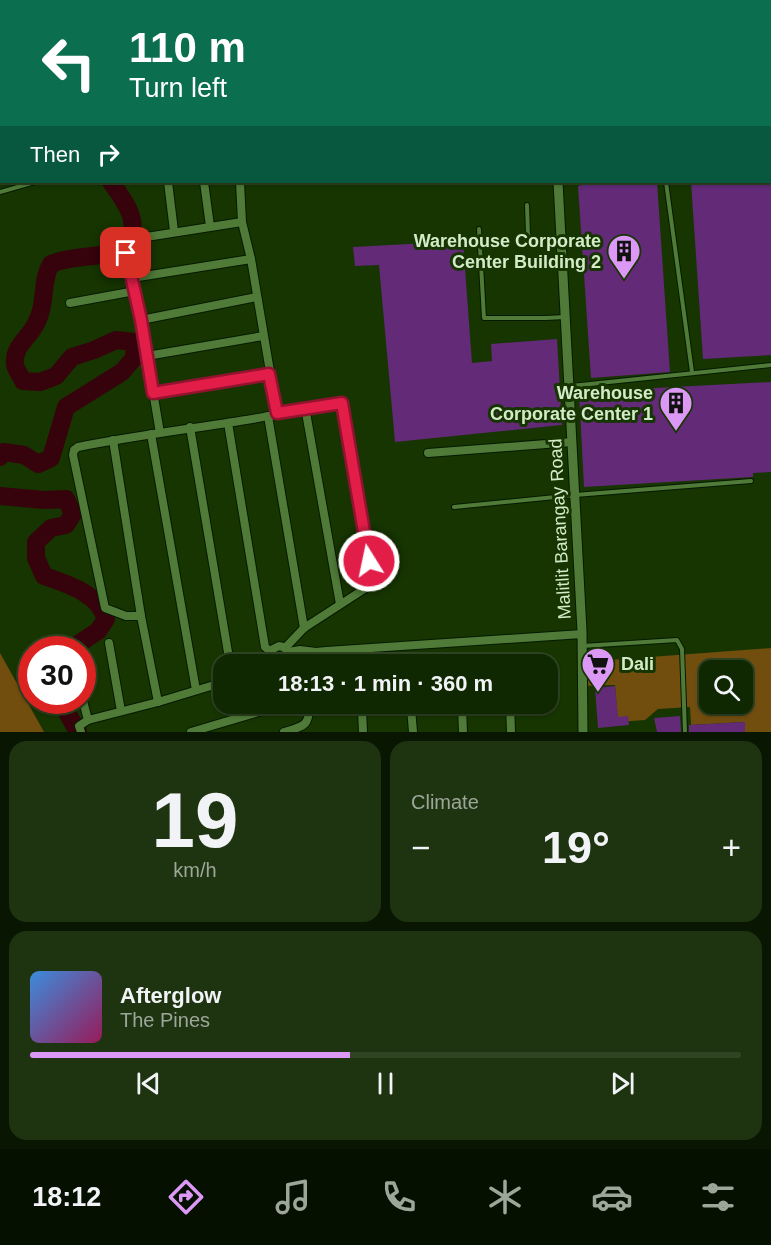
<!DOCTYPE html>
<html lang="en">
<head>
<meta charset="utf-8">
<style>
  :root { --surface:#102801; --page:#1e3410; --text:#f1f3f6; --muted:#9ca699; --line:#304423; --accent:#db99f5 }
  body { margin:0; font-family:Arial,sans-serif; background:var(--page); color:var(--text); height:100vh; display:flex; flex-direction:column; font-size:22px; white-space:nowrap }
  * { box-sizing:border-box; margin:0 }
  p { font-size:20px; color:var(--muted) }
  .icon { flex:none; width:33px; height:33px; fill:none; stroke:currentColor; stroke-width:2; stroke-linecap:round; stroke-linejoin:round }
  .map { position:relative; height:732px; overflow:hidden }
  .drawer { display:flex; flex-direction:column; gap:9px; padding:9px; background:#091601; flex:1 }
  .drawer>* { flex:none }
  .banner { position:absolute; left:0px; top:0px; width:771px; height:183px; box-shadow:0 2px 4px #0004,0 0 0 2px var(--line); background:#0b6e4f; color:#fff; overflow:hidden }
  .controls { position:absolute; left:699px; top:660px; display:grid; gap:12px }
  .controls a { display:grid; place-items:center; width:54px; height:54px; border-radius:12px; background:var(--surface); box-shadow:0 2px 4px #0004,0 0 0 2px var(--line); font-size:30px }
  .speed { position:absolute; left:18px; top:636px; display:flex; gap:12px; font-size:30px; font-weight:700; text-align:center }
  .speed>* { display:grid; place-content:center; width:78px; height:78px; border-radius:50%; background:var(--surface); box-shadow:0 2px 4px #0004,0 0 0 2px var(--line); line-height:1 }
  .speed .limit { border:9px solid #d22; background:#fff; color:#111 }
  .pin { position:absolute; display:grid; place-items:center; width:51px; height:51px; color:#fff; margin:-26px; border-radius:12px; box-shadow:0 3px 9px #0006 }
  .me { position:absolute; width:66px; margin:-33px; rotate:350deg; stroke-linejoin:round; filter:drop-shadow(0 0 4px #0008) }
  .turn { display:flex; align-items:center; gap:21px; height:126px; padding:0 30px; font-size:27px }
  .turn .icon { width:78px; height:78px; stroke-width:2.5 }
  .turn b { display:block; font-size:42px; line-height:51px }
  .then { display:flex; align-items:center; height:57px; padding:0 30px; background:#0003; gap:12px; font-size:22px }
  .big { font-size:45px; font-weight:700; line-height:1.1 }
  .drawer .card { flex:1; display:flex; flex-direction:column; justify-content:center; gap:9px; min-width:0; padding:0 21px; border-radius:18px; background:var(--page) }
  .drawer .dial { align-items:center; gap:0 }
  .dial b { font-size:78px; line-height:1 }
  .song { display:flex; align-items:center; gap:18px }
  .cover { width:72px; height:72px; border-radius:9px; background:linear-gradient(135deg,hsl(210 70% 55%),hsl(330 70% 35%)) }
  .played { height:6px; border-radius:3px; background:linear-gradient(90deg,var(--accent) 45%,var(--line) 45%) }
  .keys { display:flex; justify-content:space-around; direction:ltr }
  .heat { display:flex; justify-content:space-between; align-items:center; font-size:33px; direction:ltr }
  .drawer .tiles { flex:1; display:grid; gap:9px; grid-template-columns:1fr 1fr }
  .card:last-child { grid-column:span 2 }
  .trip { position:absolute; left:213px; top:654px; width:345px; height:60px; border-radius:18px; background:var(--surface); box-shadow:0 2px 4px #0004,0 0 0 2px var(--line); font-weight:700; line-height:60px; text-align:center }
  .tabs { display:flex; height:96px; justify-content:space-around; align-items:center; background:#061000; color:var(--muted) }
  .tabs .icon { width:42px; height:42px }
  .tabs .active { color:var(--accent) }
  .tabs b { font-size:27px; color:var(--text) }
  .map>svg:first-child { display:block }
  .green { fill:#714d0e; fill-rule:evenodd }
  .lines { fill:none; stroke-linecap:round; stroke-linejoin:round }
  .stream { stroke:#36030c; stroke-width:3 }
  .river { stroke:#36030c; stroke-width:18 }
  .building { fill:#622a77 }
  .service-casing { stroke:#061a00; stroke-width:6 }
  .minor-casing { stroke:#061a00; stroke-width:10 }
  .tertiary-casing { stroke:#061a00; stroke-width:11 }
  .service { stroke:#4f7a38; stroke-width:4 }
  .minor { stroke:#4f7a38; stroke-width:8 }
  .tertiary { stroke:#4f7a38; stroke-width:9 }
  .route-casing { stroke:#92132f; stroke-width:15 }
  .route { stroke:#e11d48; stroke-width:10 }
  .labels { text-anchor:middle; stroke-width:6; stroke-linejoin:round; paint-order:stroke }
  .poi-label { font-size:18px; font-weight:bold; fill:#d3ebc8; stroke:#163501; text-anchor:end }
  .street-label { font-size:18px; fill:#d3ebc8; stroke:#163501 }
</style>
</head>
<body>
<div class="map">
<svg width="771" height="732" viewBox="0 0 771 732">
  <rect width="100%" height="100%" fill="#163501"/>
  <g class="green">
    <polygon points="0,0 138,0 2,2 0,117"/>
    <path d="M771,648V732H745L744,722L691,725L690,707L658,709L645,720L618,722L615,685L583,686V662ZM710,670H742V704H710Z"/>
    <polygon points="0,653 44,732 0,732"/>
  </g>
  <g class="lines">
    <polyline class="stream" points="501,2 502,0"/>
    <g class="river">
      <polyline points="303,2 304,0"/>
      <path d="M0,457L4,452L24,455L38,464L51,458L66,407L122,372L134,358L135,342L116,340L94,350L72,357L56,376L40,382L23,381C21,376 15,369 15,364C13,348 27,339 34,327C48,305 40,282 51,264C70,256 91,258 110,253C116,252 122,248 126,243C143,223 123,199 111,182"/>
      <path d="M0,496L44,500L66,499L73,514L66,525L51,528L36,542V558L44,576C67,584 98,593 106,619L98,631L69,650"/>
      <polyline points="60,700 78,732"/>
    </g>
  </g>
  <g class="building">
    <polygon points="594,182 657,182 670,372 591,378 578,186"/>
    <polygon points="691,182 771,182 771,355 703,359"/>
    <polygon points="463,241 472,363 492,361 491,344 557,339 562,425 395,442 379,265 355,266 353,247"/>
    <polygon points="771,382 771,472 753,473 753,477 584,487 579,392"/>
    <polygon points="615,686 618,717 628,716 629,725 598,728 595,688"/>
    <polygon points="680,716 681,732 657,732 654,718"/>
    <polygon points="745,722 745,732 689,732 689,725"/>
  </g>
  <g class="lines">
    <g class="service-casing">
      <g id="service">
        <polyline points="613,0 613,2"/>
        <polyline points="729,0 730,2"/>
        <polyline points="770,109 771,126"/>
        <polyline points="666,182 692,372"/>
        <polyline points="0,192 35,182"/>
        <polyline points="527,205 528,234 530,238 561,240"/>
        <polyline points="479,229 484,318 546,318 565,317"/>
        <polyline points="571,386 771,365"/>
        <polyline points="454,507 575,495 751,481"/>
        <polyline points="582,646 677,640 682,649 685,732"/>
      </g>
    </g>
    <g class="minor-casing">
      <g id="minor">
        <polyline points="168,182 174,231"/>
        <polyline points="204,182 210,226"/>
        <polyline points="240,182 242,222 251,259 277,413"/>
        <polyline points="132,278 251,259"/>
        <polyline points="70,303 135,291"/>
        <polyline points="141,320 257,297"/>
        <polyline points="147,356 263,336"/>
        <polyline points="152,393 269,374"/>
        <polyline points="305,407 340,604"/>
        <polyline points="268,416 304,628"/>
        <polyline points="228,423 265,647 270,651"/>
        <polyline points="190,427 230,664"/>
        <polyline points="160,433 141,320 125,253 131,243 140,238 242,222"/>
        <polyline points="151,434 196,690"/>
        <polyline points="113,440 141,616 158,702"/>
        <polyline points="428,453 572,442"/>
        <path d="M141,616H126L105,608L73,455L74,450L78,447C133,436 190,429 246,420C278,415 309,407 342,403L372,584L304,628L285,648"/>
        <polyline points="109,643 121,711"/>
        <polyline points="288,652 300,650 316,652"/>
        <polyline points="288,660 298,663 307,663"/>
        <path d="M275,664L272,662L269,655L273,649L279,646C287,647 290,652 288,660L283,664"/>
        <polyline points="307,664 316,652 326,651 582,634"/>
        <polyline points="82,697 88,720"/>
        <polyline points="462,707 463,732"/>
        <polyline points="411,708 413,732"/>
        <polyline points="350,710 510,704 511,732"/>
        <polyline points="362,710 363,732"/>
        <polyline points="81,732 79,726 88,720 158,702 224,682"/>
        <polyline points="191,732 279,706 280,704"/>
        <path d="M284,732C304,726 310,726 309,704"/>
      </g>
    </g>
    <g class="tertiary-casing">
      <g id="tertiary">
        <polyline points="228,0 228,2"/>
        <polyline points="547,0 547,2"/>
        <polyline points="139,2 141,0"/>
        <polyline points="396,2 398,0"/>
        <polyline points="0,122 2,120"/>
        <polyline points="558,182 582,631 583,732"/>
      </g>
    </g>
    <use href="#service" class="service"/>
    <use href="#minor" class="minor"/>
    <use href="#tertiary" class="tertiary"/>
  </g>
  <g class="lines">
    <g class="route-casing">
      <polyline id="route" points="126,253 141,320 153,393 269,374 277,413 342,403 369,561"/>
    </g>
    <use href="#route" class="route"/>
  </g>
  <defs>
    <g id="building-pin" transform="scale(1.725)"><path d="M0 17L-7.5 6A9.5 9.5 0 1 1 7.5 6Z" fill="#db99f5" stroke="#163501"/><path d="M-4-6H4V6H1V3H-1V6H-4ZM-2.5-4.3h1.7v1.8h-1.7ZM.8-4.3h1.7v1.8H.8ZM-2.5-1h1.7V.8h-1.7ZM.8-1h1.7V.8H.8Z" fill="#111"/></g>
    <g id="supermarket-pin" transform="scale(1.725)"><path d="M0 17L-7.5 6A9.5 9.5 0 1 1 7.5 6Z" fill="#db99f5" stroke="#163501"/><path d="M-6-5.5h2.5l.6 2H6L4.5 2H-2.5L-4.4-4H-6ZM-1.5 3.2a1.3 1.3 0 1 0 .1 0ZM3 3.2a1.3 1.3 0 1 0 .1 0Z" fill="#111"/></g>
  </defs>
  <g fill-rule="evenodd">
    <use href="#building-pin" x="624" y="251"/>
    <use href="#building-pin" x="676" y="403"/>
    <use href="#supermarket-pin" x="598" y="664"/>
  </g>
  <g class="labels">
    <g class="poi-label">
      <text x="601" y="247">Warehouse Corporate<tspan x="601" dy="21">Center Building 2</tspan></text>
      <text x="653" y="399">Warehouse<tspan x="653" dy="21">Corporate Center 1</tspan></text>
      <text x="621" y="670" text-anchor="start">Dali</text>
    </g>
    <g class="street-label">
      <text transform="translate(560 529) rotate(-93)" y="6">Malitlit Barangay Road</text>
    </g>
  </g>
</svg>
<div class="controls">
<a><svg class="icon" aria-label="search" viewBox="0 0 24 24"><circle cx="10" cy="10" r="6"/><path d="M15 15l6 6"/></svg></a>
</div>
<div class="speed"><div class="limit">30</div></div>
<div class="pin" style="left:126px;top:253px;background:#d93025"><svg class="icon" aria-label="arrive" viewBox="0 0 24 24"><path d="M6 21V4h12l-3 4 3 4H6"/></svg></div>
<svg class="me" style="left:369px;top:561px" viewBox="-20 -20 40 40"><circle r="17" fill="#e11d48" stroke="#fff" stroke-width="3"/><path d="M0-11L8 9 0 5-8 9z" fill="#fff"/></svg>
<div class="trip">18:13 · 1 min · 360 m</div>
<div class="banner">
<div class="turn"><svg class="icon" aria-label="left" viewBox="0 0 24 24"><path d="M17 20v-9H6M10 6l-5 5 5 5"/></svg><div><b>110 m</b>Turn left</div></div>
<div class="then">Then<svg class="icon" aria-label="right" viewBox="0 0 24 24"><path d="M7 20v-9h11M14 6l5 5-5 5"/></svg></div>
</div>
</div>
<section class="drawer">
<div class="tiles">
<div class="card dial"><b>19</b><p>km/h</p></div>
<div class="card"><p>Climate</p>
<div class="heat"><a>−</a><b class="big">19°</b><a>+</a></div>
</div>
<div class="card">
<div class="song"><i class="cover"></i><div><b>Afterglow</b><p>The Pines</p></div></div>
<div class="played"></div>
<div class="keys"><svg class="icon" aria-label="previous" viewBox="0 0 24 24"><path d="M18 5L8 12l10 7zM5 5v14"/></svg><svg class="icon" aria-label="pause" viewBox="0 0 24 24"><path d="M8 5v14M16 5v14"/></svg><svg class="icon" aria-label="next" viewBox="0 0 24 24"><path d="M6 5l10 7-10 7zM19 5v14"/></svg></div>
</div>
</div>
</section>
<nav class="tabs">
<b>18:12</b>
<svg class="icon active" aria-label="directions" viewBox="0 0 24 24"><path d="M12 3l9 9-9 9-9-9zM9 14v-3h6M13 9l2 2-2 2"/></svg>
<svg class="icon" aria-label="music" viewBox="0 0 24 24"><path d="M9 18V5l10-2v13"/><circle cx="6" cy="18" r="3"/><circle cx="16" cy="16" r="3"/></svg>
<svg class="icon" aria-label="phone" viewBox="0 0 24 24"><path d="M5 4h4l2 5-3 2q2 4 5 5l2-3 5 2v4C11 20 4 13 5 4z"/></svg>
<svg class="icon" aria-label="climate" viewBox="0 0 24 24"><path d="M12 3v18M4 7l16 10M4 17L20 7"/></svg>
<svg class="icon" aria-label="car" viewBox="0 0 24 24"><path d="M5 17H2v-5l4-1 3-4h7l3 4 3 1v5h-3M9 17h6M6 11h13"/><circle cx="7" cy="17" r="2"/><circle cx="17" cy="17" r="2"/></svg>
<svg class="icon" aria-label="filters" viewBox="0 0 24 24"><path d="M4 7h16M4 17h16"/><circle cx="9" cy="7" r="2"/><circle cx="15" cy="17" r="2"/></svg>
</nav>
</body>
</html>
